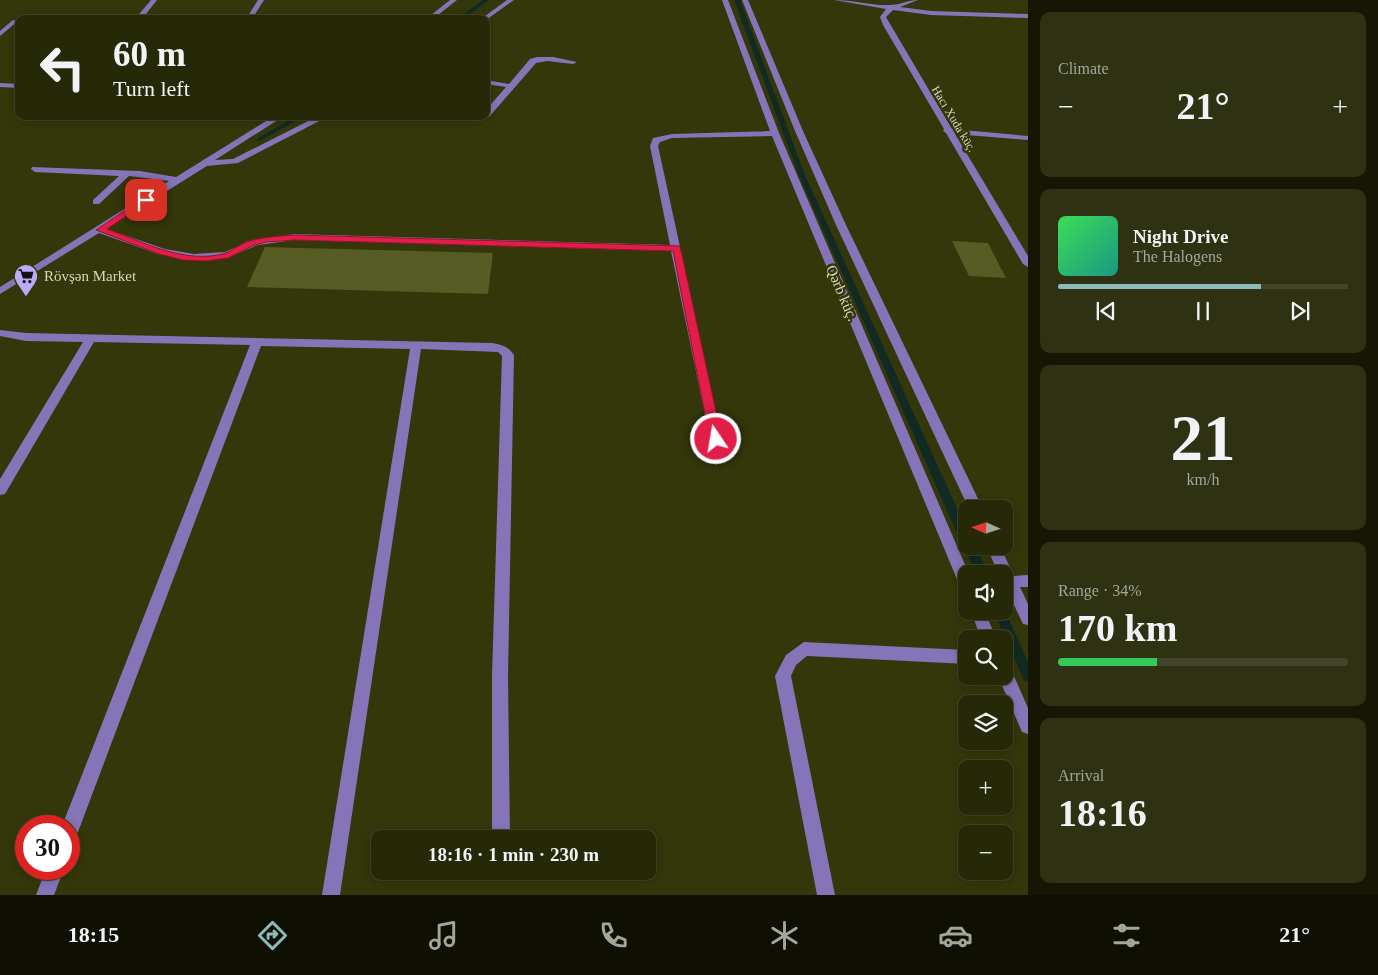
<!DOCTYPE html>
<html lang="en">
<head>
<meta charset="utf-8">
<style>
  :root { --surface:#262908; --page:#2e3112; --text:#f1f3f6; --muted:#a4a69c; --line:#424529; --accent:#8bbbb9 }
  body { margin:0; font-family:Georgia,serif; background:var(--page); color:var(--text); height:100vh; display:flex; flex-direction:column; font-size:19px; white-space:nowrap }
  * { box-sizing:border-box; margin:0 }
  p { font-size:16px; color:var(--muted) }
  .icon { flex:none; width:28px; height:28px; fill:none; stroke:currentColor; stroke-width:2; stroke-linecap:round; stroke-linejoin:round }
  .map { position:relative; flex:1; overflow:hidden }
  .drawer { display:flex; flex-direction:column; gap:12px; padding:12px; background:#151704; width:350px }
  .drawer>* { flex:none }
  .guide { position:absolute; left:15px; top:15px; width:475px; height:105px; border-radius:10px; box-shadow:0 2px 8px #0003,0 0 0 1px var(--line); background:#262908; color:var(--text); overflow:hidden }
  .needle { width:32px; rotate:273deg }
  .fabs { position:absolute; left:958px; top:500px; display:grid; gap:10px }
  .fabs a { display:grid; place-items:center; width:55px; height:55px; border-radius:10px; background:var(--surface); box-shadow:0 2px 8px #0003,0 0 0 1px var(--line); font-size:25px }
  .speed { position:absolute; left:15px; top:815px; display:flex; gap:10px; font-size:25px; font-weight:700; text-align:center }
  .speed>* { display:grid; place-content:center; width:65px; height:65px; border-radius:50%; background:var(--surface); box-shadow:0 2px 8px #0003,0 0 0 1px var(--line); line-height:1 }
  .speed .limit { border:8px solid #d22; background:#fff; color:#111 }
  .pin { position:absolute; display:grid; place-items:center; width:42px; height:42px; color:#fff; margin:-21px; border-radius:10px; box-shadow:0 2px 8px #0006 }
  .me { position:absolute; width:55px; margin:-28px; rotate:348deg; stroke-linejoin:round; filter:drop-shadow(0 0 4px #0008) }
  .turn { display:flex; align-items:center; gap:18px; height:105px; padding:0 15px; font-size:22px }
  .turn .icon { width:65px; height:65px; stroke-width:2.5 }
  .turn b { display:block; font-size:35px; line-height:42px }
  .big { font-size:38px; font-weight:700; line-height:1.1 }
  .drawer .card { flex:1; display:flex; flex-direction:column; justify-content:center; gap:8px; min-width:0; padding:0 18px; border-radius:10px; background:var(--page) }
  .drawer .dial { align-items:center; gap:0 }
  .dial b { font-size:65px; line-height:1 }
  .song { display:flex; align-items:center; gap:15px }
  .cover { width:60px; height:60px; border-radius:8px; background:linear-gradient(135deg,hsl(130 70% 55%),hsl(170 70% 35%)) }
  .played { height:5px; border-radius:2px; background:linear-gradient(90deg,var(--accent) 70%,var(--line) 70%) }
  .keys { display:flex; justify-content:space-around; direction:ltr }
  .heat { display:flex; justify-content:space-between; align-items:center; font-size:28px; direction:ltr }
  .charge { height:8px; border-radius:4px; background:linear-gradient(90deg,#34c759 34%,var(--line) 0) }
  .trip { position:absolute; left:371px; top:830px; width:285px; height:50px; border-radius:10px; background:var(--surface); box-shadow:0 2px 8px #0003,0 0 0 1px var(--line); font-weight:700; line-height:50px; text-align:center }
  .tabs { display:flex; height:80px; justify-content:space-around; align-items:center; background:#0f1003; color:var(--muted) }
  .tabs .icon { width:35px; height:35px }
  .tabs .selected { color:var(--accent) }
  .tabs b { font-size:22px; color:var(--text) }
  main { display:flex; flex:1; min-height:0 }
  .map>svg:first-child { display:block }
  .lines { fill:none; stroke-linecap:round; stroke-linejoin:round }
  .stream { fill:#112a23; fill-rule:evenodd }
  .building { fill:#565c23 }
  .minor { fill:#8574b8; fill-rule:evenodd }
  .route { fill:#e11d48; stroke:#92132f }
  .labels { text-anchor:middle; stroke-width:5; stroke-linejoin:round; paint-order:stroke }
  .far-street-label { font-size:12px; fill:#d4d9bb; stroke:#33370a }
  .poi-label { font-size:15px; fill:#d4d9bb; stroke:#33370a; text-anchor:start }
  .street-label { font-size:15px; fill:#d4d9bb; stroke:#33370a }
</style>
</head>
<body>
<main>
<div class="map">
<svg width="1028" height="895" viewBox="0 0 1028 895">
  <rect width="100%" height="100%" fill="#33370a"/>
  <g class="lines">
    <g class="stream">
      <polygon points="483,0 489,0 463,19 457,19"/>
      <polygon points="734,0 740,0 804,173 966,528 966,546 975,546 988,574 976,574 963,546 965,544 960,540 798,173"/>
      <polygon points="296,116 304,116 260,141 255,140"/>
      <polygon points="1004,609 1028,662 1028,682 1024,680 993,611 1004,611"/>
    </g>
  </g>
  <g class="building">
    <polygon points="952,241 988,243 1006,278 969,276"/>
    <polygon points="265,247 493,253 488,294 247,287"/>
  </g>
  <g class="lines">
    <g class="minor">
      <polygon points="151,0 157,0 142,19 135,19"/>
      <polygon points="258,0 264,0 252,19 246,19"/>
      <polygon points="450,0 457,0 433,19 426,19"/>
      <polygon points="507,0 514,0 486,20 486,19 481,19"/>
      <polygon points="722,0 728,0 779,133 969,574 966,574 966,590 961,588 959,584 772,136 672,138 660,142 658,146 722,439 720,442 712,442 710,439 671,251 295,240 258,245 226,258 194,260 158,254 99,233 0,294 0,287 169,181 129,176 99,204 93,204 93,200 119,176 35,172 31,169 32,167 140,171 176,177 274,116 284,116 215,160 233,159 318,116 329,116 238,163 207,166 106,229 165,249 194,254 225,252 252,240 295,234 670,245 650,146 653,138 672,134 770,131"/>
      <polygon points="742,0 748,0 803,131 846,225 983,509 969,509 836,225 795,131"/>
      <path d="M834,0C852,0 874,6 890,5C900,5 908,0 918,0L900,7L931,11L1028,14V18L931,15L893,10L886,17L952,129L1028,136V140L955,134L1028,256V267L1023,264L946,133L943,131L944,129L883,25L880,17L886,9Z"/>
      <polygon points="13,20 18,21 0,36 0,31"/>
      <polygon points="537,57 553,57 577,62 573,64 547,61 536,63 489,117 483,117 486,116 486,110 506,87 486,84 486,80 509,84 530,59"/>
      <polygon points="0,83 19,84 19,88 0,87"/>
      <path d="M0,330L26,333L492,343C502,345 508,346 514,355L508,676L510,839H492V676L502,356L498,352L421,349L340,895H322L410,349L261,346L78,832L75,838L69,841V826H62L250,345L94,342L5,494L0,495V479L83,342L26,341L0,336Z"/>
      <polygon points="986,546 1000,546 1014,576 1028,575 1028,587 1020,587 1028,604 1028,625 1023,624 1004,584 1004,574 999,574"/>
      <polygon points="971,611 985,611 996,639 981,639"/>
      <polygon points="804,642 966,650 966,664 807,656 796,665 791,676 835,895 817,895 775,676 786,655"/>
      <polygon points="1004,665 1010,667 1028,708 1028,734 1022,732 998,676 1004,676"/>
      <polygon points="46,869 64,869 54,895 36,895"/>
    </g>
  </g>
  <path class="route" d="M143,198L150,200L107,229C143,242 186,265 226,253C233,250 239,245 246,242C262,237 279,236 295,235L680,246L722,439L716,443L710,439L673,251L295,240L266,242L252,246L228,258L206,261L183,260L159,254L96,230Z"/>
  <defs>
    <g id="supermarket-pin" transform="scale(1.25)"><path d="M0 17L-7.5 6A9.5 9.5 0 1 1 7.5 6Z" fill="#bcaaf6" stroke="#33370a"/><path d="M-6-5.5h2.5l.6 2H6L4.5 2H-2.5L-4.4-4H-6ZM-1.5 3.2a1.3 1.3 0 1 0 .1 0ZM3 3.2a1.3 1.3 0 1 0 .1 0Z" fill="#111"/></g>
  </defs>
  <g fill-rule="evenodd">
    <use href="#supermarket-pin" x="26" y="276"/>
  </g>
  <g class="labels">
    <g class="far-street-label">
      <text transform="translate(954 119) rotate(59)" y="4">Hacı Xuda küç.</text>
    </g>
    <g class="poi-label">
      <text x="44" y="281">Rövşən Market</text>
    </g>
    <g class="street-label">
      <text transform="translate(842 293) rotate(67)" y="5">Qərb küç.</text>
    </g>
  </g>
</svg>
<div class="fabs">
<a><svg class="needle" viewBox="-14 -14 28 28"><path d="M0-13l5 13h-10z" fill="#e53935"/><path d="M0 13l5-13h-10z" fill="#a4a69c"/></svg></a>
<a><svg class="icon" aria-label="sound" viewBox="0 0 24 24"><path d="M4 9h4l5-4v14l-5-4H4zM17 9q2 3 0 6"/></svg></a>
<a><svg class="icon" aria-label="search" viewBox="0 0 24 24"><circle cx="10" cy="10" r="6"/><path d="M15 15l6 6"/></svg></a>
<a><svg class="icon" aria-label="layers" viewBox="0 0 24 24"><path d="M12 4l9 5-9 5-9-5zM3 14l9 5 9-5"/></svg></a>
<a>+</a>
<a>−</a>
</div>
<div class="speed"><div class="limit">30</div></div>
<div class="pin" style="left:146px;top:200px;background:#d93025"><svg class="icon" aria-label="arrive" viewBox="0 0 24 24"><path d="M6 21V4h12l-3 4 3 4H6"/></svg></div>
<svg class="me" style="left:716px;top:439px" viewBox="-20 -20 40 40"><circle r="17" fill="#e11d48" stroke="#fff" stroke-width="3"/><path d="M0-11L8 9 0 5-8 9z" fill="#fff"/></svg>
<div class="trip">18:16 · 1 min · 230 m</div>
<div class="guide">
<div class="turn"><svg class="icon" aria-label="left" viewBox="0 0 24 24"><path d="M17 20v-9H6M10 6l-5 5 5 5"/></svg><div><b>60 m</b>Turn left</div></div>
</div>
</div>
<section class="drawer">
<div class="card"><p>Climate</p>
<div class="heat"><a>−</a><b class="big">21°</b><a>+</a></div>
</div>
<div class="card">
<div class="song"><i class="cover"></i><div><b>Night Drive</b><p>The Halogens</p></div></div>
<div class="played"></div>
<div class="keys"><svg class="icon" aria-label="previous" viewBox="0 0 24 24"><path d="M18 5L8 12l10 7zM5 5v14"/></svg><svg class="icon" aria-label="pause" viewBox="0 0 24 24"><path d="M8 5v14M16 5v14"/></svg><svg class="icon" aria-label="next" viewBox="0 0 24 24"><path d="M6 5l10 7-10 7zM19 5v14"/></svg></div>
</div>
<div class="card dial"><b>21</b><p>km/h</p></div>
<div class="card"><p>Range · 34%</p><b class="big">170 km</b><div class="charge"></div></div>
<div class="card"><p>Arrival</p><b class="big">18:16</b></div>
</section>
</main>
<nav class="tabs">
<b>18:15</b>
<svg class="icon selected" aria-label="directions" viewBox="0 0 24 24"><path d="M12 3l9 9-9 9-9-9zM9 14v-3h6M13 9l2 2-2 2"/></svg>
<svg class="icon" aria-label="music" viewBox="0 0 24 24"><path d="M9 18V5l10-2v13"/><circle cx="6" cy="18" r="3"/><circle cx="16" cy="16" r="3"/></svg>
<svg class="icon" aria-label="phone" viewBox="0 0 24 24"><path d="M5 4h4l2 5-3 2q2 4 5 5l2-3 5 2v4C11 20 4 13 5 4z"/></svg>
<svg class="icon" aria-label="climate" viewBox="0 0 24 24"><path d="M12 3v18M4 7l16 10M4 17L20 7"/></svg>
<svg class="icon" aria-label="car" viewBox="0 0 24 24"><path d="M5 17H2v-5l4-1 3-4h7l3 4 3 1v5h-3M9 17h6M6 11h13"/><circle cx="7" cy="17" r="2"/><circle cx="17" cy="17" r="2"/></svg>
<svg class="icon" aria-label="filters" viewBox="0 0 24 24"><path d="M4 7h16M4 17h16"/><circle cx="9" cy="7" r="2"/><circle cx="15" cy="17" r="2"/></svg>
<b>21°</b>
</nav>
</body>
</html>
